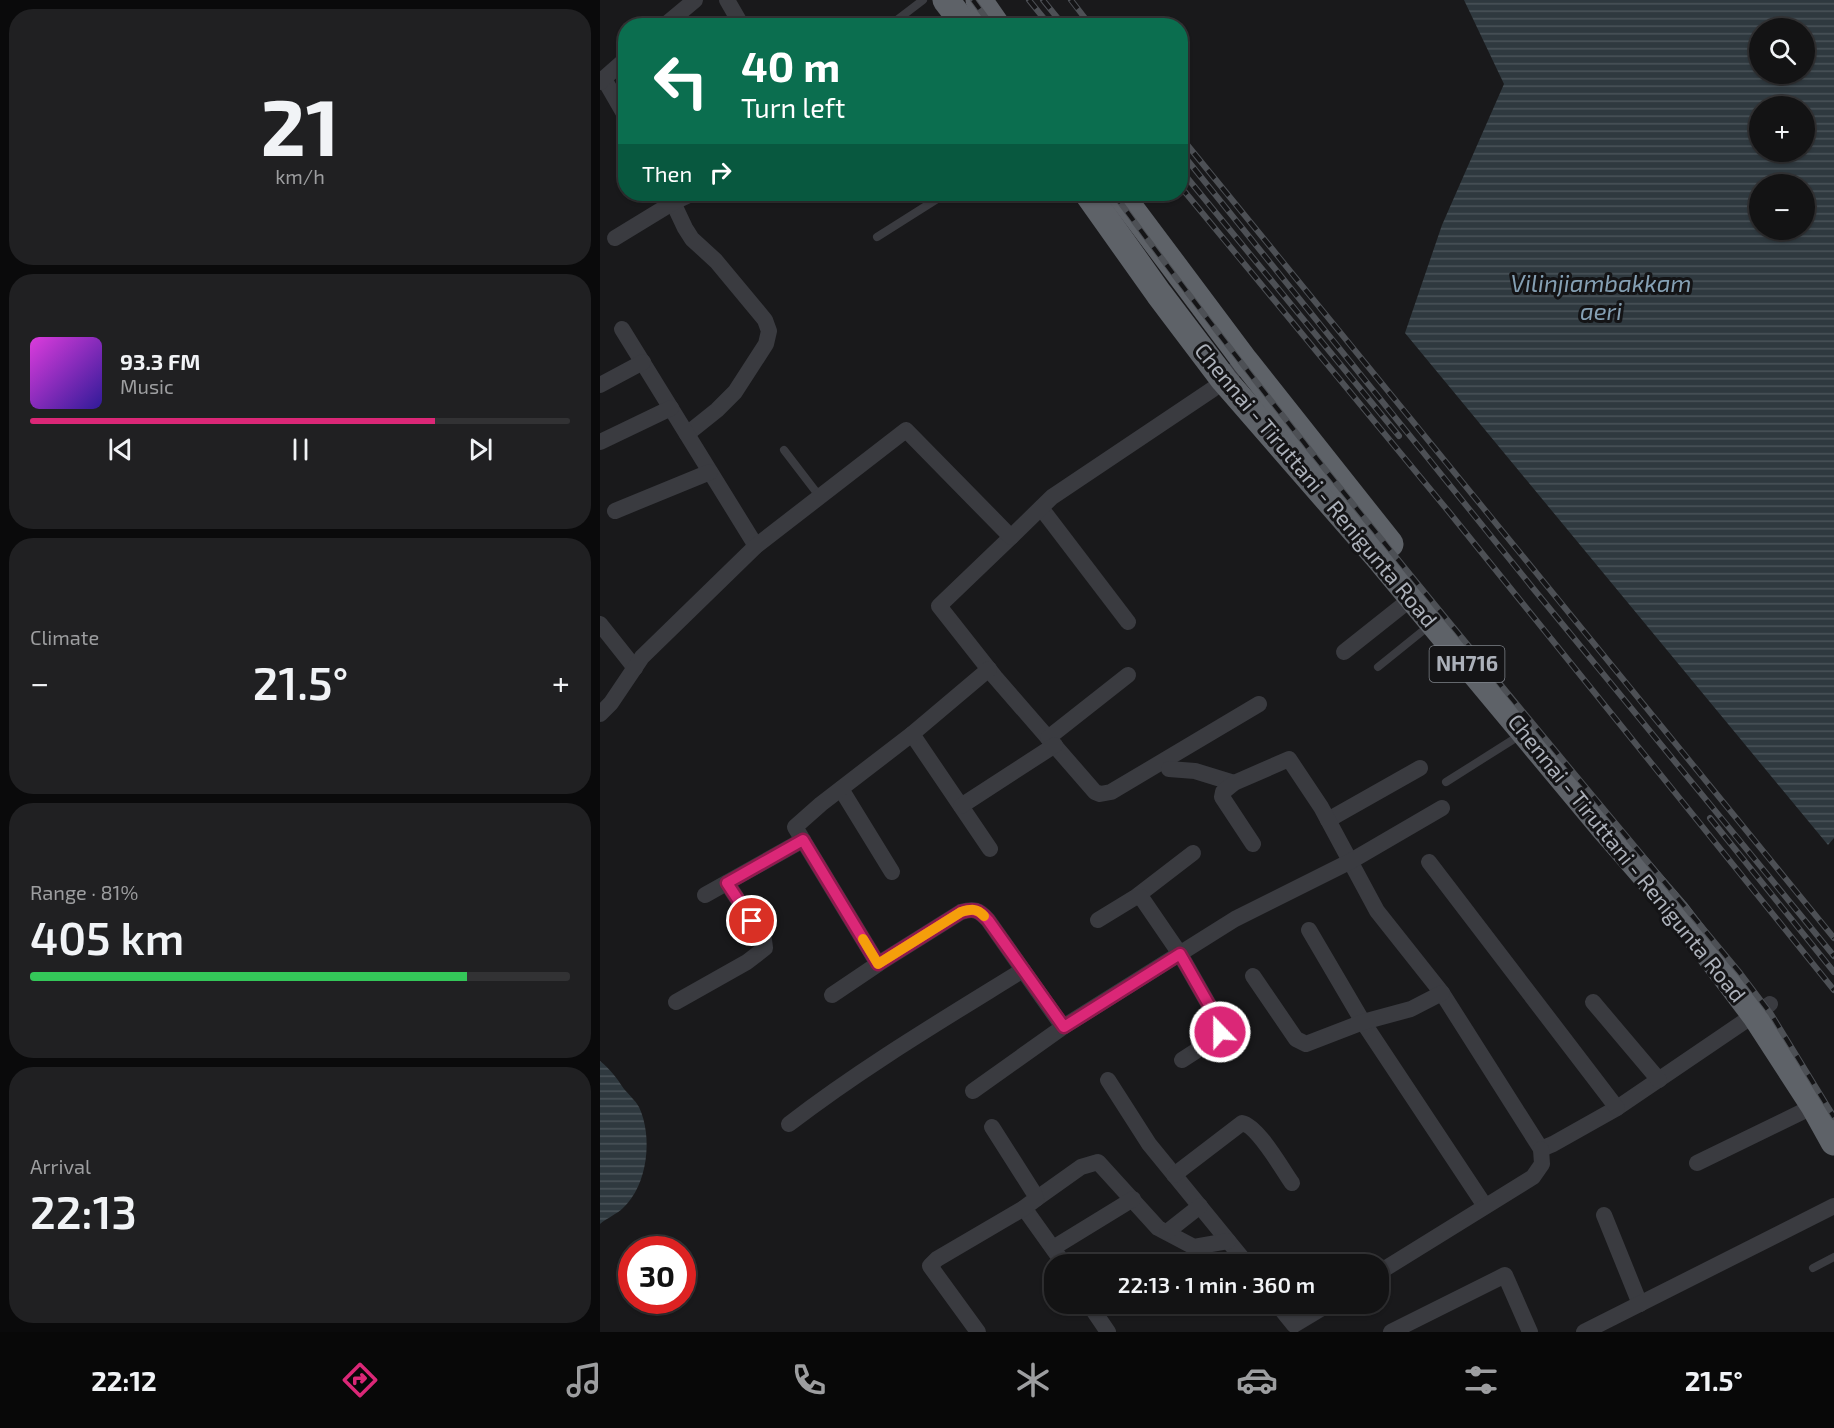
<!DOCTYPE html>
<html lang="en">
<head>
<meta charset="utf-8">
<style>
  :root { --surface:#131314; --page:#202022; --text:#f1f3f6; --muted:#9d9ea0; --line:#323234; --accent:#db2777 }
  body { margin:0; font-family:"Exo 2",sans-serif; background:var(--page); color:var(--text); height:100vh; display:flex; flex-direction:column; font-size:22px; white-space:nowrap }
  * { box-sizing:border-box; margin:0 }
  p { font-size:20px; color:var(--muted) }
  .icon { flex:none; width:33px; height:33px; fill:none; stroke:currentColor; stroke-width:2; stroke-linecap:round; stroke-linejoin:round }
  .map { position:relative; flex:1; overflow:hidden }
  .drawer { display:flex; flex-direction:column; gap:9px; padding:9px; background:#0a0a0b; width:600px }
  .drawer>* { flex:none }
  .top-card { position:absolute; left:18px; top:18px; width:570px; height:183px; border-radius:24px; box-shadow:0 2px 4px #0004,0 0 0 2px var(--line); background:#0b6e4f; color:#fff; overflow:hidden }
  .controls { position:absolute; left:1149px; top:18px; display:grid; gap:12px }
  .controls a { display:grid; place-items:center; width:66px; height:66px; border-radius:50%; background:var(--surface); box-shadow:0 2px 4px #0004,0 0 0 2px var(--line); font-size:30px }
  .speed { position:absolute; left:18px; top:1236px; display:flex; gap:12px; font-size:30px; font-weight:700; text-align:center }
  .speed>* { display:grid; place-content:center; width:78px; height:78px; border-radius:50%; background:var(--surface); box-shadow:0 2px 4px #0004,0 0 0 2px var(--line); line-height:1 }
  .speed .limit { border:9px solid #d22; background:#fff; color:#111 }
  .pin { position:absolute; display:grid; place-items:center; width:51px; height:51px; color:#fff; margin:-26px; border:3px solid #fff; border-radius:50%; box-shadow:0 2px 6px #0007 }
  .me { position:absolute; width:66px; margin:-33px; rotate:338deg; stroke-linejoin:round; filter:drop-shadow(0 0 4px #0008) }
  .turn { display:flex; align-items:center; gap:21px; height:126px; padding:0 24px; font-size:27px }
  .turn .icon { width:78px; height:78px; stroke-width:2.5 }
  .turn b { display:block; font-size:42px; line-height:51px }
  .then { display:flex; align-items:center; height:57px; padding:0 24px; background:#0003; gap:12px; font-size:22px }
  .big { font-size:45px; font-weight:600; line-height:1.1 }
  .drawer .card { flex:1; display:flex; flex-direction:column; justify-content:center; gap:9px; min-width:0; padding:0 21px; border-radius:24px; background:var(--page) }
  .drawer .dial { align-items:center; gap:0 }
  .dial b { font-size:78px; line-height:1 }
  .song { display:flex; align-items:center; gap:18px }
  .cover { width:72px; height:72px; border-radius:9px; background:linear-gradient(135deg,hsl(300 70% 55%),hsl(250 70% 35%)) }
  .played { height:6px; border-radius:3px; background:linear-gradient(90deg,var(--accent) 75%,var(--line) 75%) }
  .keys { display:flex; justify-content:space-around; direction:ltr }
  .heat { display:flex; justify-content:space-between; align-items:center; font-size:33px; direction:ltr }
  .charge { height:9px; border-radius:4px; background:linear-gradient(90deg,#34c759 81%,var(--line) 0) }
  .trip { position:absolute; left:444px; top:1254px; width:345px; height:60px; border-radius:24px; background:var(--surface); box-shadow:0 2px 4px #0004,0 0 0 2px var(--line); font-weight:600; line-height:60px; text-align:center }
  .menu { display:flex; height:96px; justify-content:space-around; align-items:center; background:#080808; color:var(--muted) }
  .menu .icon { width:42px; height:42px }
  .menu .selected { color:var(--accent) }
  .menu b { font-size:27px; color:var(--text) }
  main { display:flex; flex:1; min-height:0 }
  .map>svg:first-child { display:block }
  .water { fill:url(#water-rules); fill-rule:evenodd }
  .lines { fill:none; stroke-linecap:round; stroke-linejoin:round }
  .service { stroke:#3a3b40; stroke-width:8 }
  .minor { stroke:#3a3b40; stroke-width:16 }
  .trunk { stroke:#5e6268; stroke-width:27 }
  .rail-casing { stroke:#4d5055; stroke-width:6 }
  .rail { stroke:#141416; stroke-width:4; stroke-dasharray:11; stroke-linecap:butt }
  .route-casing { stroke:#8e194d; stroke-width:15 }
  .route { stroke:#db2777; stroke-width:10 }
  .slow { stroke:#f59e0b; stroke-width:10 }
  .labels { text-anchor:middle; stroke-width:6; stroke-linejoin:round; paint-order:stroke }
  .shield { fill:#141416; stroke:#7e8289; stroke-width:1.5 }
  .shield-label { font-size:21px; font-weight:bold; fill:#acb1ba }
  .street-label { font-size:22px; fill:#acb1ba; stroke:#141416 }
  .water-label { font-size:24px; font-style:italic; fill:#85a0b4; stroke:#141416 }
</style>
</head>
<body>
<main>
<section class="drawer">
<div class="card dial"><b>21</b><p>km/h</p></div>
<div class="card">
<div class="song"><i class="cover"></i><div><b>93.3 FM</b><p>Music</p></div></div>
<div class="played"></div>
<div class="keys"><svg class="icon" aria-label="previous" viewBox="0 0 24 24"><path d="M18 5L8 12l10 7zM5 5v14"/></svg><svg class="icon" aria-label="pause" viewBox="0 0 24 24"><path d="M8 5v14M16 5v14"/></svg><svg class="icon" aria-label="next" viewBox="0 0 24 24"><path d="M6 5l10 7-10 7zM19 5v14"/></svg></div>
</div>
<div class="card"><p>Climate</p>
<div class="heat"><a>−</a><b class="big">21.5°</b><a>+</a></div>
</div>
<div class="card"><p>Range · 81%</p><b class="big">405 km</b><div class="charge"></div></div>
<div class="card"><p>Arrival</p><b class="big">22:13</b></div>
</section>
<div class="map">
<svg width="1234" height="1332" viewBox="0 0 1234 1332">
  <defs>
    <pattern id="water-rules" width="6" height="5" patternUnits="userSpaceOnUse" patternTransform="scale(1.5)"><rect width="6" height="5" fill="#2f393f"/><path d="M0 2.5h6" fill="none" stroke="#4a5359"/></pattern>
  </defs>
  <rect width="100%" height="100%" fill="#19191b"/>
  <g class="water">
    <path d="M864,0H1234V838L1228,845L805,333L842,225L904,84ZM1160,28H1204V74H1160ZM1160,106H1204V152H1160ZM1160,184H1204V230H1160Z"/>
    <path d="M0,1061C11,1070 16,1077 24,1089C29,1095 35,1100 39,1107C53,1137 48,1185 23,1208C17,1214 7,1218 0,1224Z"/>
  </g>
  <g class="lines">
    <g class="service">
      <polyline points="289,26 323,0"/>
      <polyline points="277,237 345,194"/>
      <polyline points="184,450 220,497"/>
      <polyline points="778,667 830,625"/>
      <polyline points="846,782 922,734"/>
      <polyline points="1213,1268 1234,1257"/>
    </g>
    <g class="minor">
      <polyline points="127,0 142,26"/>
      <polyline points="64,26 95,0"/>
      <polyline points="4,79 26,117"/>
      <polyline points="0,82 26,59"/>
      <polyline points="69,194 85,228 92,239 116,261 165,320 169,331 166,344 135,392 117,410 87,434"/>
      <polyline points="15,238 74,202 91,194"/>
      <polyline points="22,329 156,546"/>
      <polyline points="0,385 43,362"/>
      <polyline points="0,442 71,408"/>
      <polyline points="441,508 528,622"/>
      <polyline points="15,511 110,472"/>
      <polyline points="411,537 339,606 395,677 495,792 500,794 511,792 659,704"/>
      <polyline points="0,624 35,668"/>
      <polyline points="744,652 812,598"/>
      <polyline points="0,714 11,703 42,657 156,546 306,430 411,537 452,497 613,389 645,361"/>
      <polyline points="312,734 390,849"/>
      <polyline points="448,738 528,675"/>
      <polyline points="569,769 595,771 634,783"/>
      <polyline points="241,789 292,872"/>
      <polyline points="361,806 455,745"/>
      <polyline points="728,820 820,768"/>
      <polyline points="653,844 622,797 623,792 634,783 689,759 721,807 777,911 842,993 941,1149 953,1144 1017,1108 1170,1004"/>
      <polyline points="829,862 1017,1108"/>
      <polyline points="105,895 203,840"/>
      <polyline points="537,896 593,853"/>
      <polyline points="498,920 534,898 541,897 580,954 621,1026 616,1038 582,1060"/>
      <polyline points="709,930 763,1022 885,1206"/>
      <path d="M278,964L361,912C374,908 379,910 388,920L463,1027"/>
      <polyline points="653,976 696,1039 706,1044 763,1022 811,1009 842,993"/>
      <polyline points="232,995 278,964 195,827 221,804 312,734 389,669"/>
      <polyline points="76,1002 147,962 165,948 164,940 127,883"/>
      <polyline points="993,1002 1059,1080"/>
      <polyline points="508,1080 549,1144 647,1264"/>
      <polyline points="373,1091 463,1027 635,919 751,861 842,808"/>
      <path d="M189,1124C263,1067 344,1019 423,970"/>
      <polyline points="1097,1163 1214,1106"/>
      <path d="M574,1175L642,1123C658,1126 682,1169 692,1183"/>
      <polyline points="436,1199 481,1167 498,1162 558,1228 594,1247 628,1241"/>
      <polyline points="424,1208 464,1264"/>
      <polyline points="1004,1215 1040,1304"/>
      <polyline points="567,1232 600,1206"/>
      <polyline points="453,1248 533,1199"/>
      <polyline points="778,1273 933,1177 942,1164 941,1149"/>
      <polyline points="489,1304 508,1332"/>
      <polyline points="677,1304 694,1325 729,1304"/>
      <polyline points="378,1332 330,1266 337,1259 424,1208 436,1199 434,1193 392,1127"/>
      <polyline points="791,1332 905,1275 930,1332"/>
      <polyline points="984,1332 1234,1206"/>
    </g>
    <g class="trunk">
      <polyline points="346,0 366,26"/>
      <polyline points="379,0 397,26"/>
      <polyline points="488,194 559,294 624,380 778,557 1004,828 1076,911 1155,1015 1214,1106 1234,1142"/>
      <polyline points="520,194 645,361 790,544"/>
    </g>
    <g class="rail-casing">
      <g id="rail">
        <polyline points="373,0 392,26"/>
        <polyline points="429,0 450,26"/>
        <polyline points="443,0 464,26"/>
        <polyline points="471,0 491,26"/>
        <polyline points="580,136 1234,938"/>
        <polyline points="580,151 932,587 1234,956"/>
        <polyline points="580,169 799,436"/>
        <polyline points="580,186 849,512 1234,990"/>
        <path d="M514,194C711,463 927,716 1140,973L1171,1014L1234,1117"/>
        <polyline points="1110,818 1234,972"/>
      </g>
    </g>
    <use href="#rail" class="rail"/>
  </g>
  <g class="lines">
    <g class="route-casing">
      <path id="route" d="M152,921L127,883L203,840L278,964L361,912C374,908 379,910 388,920L464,1027L580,954L621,1026L620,1032"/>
    </g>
    <use href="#route" class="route"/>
    <path class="slow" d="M263,939L278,964L361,912C371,909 377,908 384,916"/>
  </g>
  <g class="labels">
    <rect class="shield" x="829.5" y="646" width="75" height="36" rx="4.5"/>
    <g class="shield-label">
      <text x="867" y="671">NH716</text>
    </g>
    <g class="street-label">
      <text transform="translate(716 485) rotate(50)" y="8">Chennai - Tiruttani - Renigunta Road</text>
      <text transform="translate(1027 858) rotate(51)" y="8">Chennai - Tiruttani - Renigunta Road</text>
    </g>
    <g class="water-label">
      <text x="1001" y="292">Vilinjiambakkam<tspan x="1001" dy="28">aeri</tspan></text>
    </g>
  </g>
</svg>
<div class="controls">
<a><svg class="icon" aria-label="search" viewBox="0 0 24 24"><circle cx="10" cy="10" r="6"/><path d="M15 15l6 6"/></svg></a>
<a>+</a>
<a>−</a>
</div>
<div class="speed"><div class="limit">30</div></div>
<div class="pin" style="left:152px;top:921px;background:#d93025"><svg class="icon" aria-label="arrive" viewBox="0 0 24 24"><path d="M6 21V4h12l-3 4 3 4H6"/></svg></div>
<svg class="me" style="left:620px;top:1032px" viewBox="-20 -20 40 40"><circle r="17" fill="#db2777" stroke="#fff" stroke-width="3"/><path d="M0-11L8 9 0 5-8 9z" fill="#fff"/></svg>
<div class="trip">22:13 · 1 min · 360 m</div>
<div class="top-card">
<div class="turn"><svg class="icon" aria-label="left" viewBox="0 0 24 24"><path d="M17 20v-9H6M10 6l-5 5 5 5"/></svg><div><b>40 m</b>Turn left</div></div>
<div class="then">Then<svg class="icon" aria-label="right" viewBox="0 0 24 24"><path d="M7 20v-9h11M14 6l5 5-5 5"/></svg></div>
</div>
</div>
</main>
<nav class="menu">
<b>22:12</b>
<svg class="icon selected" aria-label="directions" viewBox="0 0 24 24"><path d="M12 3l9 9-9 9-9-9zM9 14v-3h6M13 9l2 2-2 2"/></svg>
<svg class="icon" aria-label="music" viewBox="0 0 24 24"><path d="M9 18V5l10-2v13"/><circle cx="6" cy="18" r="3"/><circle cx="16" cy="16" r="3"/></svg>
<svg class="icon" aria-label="phone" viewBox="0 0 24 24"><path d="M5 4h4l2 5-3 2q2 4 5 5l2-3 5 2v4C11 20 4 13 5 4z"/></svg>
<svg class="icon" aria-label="climate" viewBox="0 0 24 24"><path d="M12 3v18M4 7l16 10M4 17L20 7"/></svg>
<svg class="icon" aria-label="car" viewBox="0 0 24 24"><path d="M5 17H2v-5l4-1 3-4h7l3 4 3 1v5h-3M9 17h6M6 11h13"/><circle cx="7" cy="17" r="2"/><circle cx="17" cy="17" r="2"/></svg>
<svg class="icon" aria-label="filters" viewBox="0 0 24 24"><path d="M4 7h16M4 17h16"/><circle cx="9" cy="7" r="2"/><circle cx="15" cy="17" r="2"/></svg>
<b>21.5°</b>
</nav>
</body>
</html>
